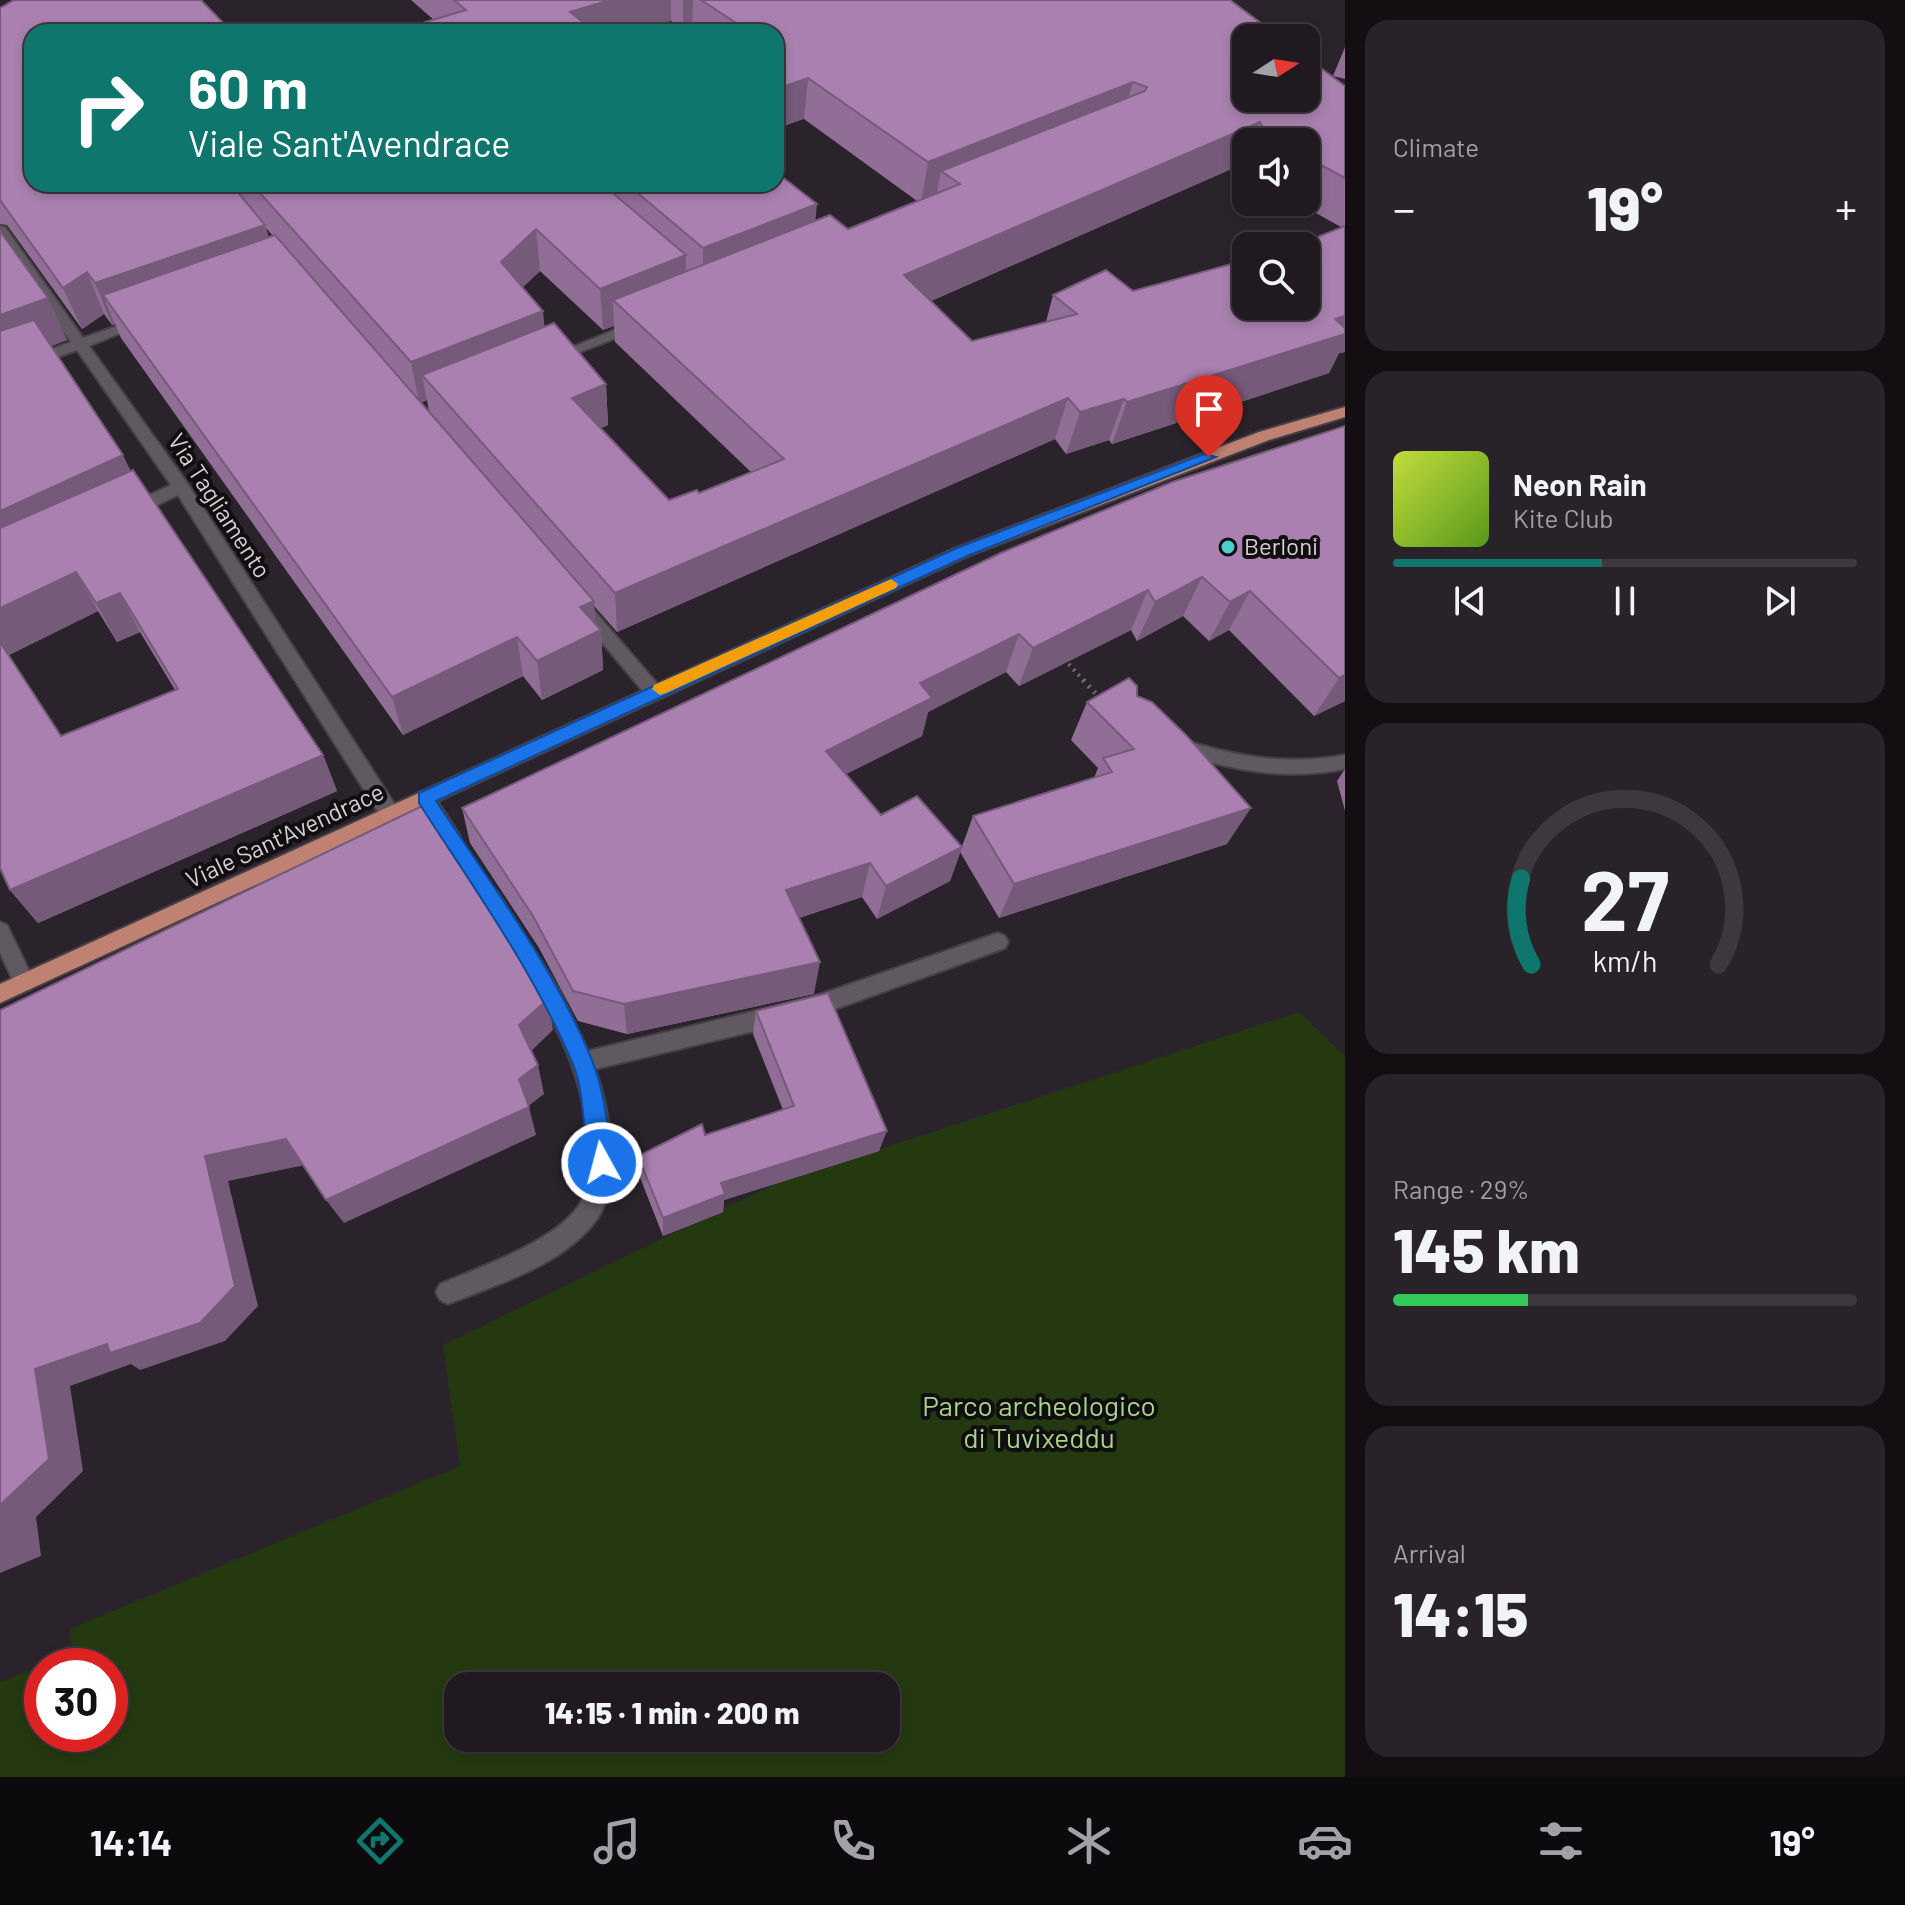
<!DOCTYPE html>
<html lang="en">
<head>
<meta charset="utf-8">
<style>
  :root { --surface:#201a20; --page:#282329; --text:#f1f3f6; --muted:#a2a1a5; --line:#3d383e; --accent:#0f766e }
  body { margin:0; font-family:Barlow,sans-serif; background:var(--page); color:var(--text); height:100vh; display:flex; flex-direction:column; font-size:30px; white-space:nowrap }
  * { box-sizing:border-box; margin:0 }
  p { font-size:26px; color:var(--muted) }
  .icon { flex:none; width:44px; height:44px; fill:none; stroke:currentColor; stroke-width:2; stroke-linecap:round; stroke-linejoin:round }
  .map { position:relative; flex:1; overflow:hidden }
  .sheet { display:flex; flex-direction:column; gap:20px; padding:20px; background:#120e12; width:560px }
  .sheet>* { flex:none }
  .top-card { position:absolute; left:24px; top:24px; width:760px; height:168px; border-radius:24px; box-shadow:0 4px 12px #0003,0 0 0 2px var(--line); background:#0f766e; color:#fff; overflow:hidden }
  .needle { width:52px; rotate:78deg }
  .fabs { position:absolute; left:1232px; top:24px; display:grid; gap:16px }
  .fabs a { display:grid; place-items:center; width:88px; height:88px; border-radius:16px; background:var(--surface); box-shadow:0 4px 12px #0003,0 0 0 2px var(--line); font-size:40px }
  .speed { position:absolute; left:24px; top:1648px; display:flex; gap:16px; font-size:40px; font-weight:700; text-align:center }
  .speed>* { display:grid; place-content:center; width:104px; height:104px; border-radius:50%; background:var(--surface); box-shadow:0 4px 12px #0003,0 0 0 2px var(--line); line-height:1 }
  .speed .limit { border:12px solid #d22; background:#fff; color:#111 }
  .pin { position:absolute; display:grid; place-items:center; width:68px; height:68px; color:#fff; margin:-82px -34px; border-radius:50% 50% 50% 0; rotate:-45deg; box-shadow:0 0 8px #0007 }
  .pin .icon { rotate:45deg }
  .me { position:absolute; width:88px; margin:-44px; rotate:353deg; stroke-linejoin:round; filter:drop-shadow(0 0 6px #0008) }
  .turn { display:flex; align-items:center; gap:28px; height:168px; padding:0 32px; font-size:36px }
  .turn .icon { width:104px; height:104px; stroke-width:2.5 }
  .turn b { display:block; font-size:56px; line-height:68px }
  .big { font-size:60px; font-weight:800; line-height:1.1 }
  .sheet .widget { flex:1; display:flex; flex-direction:column; justify-content:center; gap:12px; min-width:0; padding:0 28px; border-radius:24px; background:var(--page) }
  .sheet .dial { align-items:center; gap:0 }
  .dial svg { height:208px; overflow:visible; fill:none; stroke:var(--line); stroke-width:7; stroke-linecap:round; text-anchor:middle }
  .dial text { fill:var(--text); stroke:none }
  .song { display:flex; align-items:center; gap:24px }
  .cover { width:96px; height:96px; border-radius:12px; background:linear-gradient(135deg,hsl(70 70% 55%),hsl(90 70% 35%)) }
  .played { height:8px; border-radius:4px; background:linear-gradient(90deg,var(--accent) 45%,var(--line) 45%) }
  .keys { display:flex; justify-content:space-around; direction:ltr }
  .heat { display:flex; justify-content:space-between; align-items:center; font-size:44px; direction:ltr }
  .charge { height:12px; border-radius:6px; background:linear-gradient(90deg,#34c759 29%,var(--line) 0) }
  .trip { position:absolute; left:444px; top:1672px; width:456px; height:80px; border-radius:24px; background:var(--surface); box-shadow:0 4px 12px #0003,0 0 0 2px var(--line); font-weight:800; line-height:80px; text-align:center }
  .tab-bar { display:flex; height:128px; justify-content:space-around; align-items:center; background:#0d0a0d; color:var(--muted) }
  .tab-bar .icon { width:56px; height:56px }
  .tab-bar .current { color:var(--accent) }
  .tab-bar b { font-size:36px; color:var(--text) }
  main { display:flex; flex:1; min-height:0 }
  .map>svg:first-child { display:block }
  .green { fill:#243910; fill-rule:evenodd }
  .lines { fill:none; stroke-linecap:round; stroke-linejoin:round }
  .minor-casing { stroke:#464046; stroke-width:4 }
  .major-casing { stroke:#464046; stroke-width:4 }
  .path-far1 { stroke:#746e75; stroke-width:4; stroke-dasharray:2 5; stroke-linecap:butt }
  .path { stroke:#746e75; stroke-width:5; stroke-dasharray:2 6; stroke-linecap:butt }
  .minor { fill:#615962; fill-rule:evenodd }
  .major { fill:#bf8172; fill-rule:evenodd }
  .wall { fill:#916e96; fill-rule:evenodd }
  .shaded-wall { fill:#765a7a }
  .building { fill:#a980af; stroke:#765a7a; stroke-width:2 }
  .route { fill:#1a73e8; stroke:#114b97; stroke-width:2 }
  .slow { fill:#f59e0b }
  .poi-dot { fill:#52cdce; stroke:#110e11; stroke-width:3 }
  .labels { text-anchor:middle; stroke-width:8; stroke-linejoin:round; paint-order:stroke }
  .street-label { font-size:24px; fill:#d6d1d6; stroke:#110e11 }
  .poi-label { font-size:24px; fill:#d6d1d6; stroke:#110e11; text-anchor:start }
  .near-park-label { font-size:28px; fill:#a9d386; stroke:#110e11 }
</style>
</head>
<body>
<main>
<div class="map">
<svg width="1345" height="1777" viewBox="0 0 1345 1777">
  <rect width="100%" height="100%" fill="#2a232b"/>
  <path class="green" d="M1299,1012L1345,1056V1777H0V1682L72,1654L70,1629L460,1466L443,1345L777,1183ZM42,1666H110V1734H42ZM458,1686H886V1738H458Z"/>
  <g class="lines">
    <g class="minor-casing">
      <g id="minor">
        <polygon points="719,19 725,22 723,24 700,32 682,32"/>
        <polygon points="0,226 5,227 83,338 143,317 150,321 89,346 187,483 397,808 400,814 397,820 383,820 178,495 136,515 124,515 124,507 171,485 77,350 0,378 0,368 71,342 0,240"/>
        <polygon points="639,320 646,324 644,327 555,362 550,364 543,359"/>
        <polygon points="578,597 584,599 660,687 663,692 660,697 648,697 572,607 569,603"/>
        <path d="M1177,738C1234,756 1285,766 1345,755V769C1283,781 1229,770 1170,750L1168,745Z"/>
        <polygon points="425,790 432,793 458,833 461,839 458,845 444,845 418,803 415,798 418,793"/>
        <path d="M491,890L498,893L559,990L588,1051L813,997L998,933L1005,936L1008,942L1005,948L813,1017L595,1069C609,1109 623,1182 597,1219C564,1265 498,1284 448,1304L440,1300L436,1292L440,1284C478,1268 560,1240 581,1202C586,1193 586,1177 587,1166C594,1095 558,1026 523,967C509,944 492,923 481,899L484,893Z"/>
        <polygon points="0,922 7,925 31,975 34,982 31,989 24,991 17,989 0,953"/>
      </g>
    </g>
    <g class="major-casing">
      <polygon id="major" points="1345,407 1345,417 1269,440 968,556 0,1003 0,984 956,548 1259,432"/>
    </g>
    <polyline class="path-far1" points="1064,659 1085,682"/>
    <polyline class="path" points="1083,680 1101,699"/>
    <use href="#minor" class="minor"/>
    <use href="#major" class="major"/>
  </g>
  <g class="wall">
    <path d="M411,0H1230L1345,86V352L1339,353L1329,373L1112,444L1109,440L1066,454L1055,439L617,632L594,606L595,624L601,630L603,670L542,700L523,676L403,735L121,338L115,324L112,325L104,314L82,329L7,225L0,224V8L32,184H776L815,220L848,229L917,201L804,119L776,32H692V25L683,29L671,21L434,20ZM1246,142H1306V202H1296L1341,227L1246,306L1133,291L1053,295L1046,322L972,341L931,301L1245,163L1246,166ZM266,228L273,236L269,238ZM540,271L603,330L614,326L615,342L751,472L699,493L669,500L601,428L608,425L606,384L545,327L523,287ZM427,400L429,412L421,403Z"/>
    <polygon points="1345,47 1345,79 1333,76"/>
    <path d="M0,231L67,340L51,346L131,471L323,755L337,791L38,923L10,890ZM98,611L117,642L140,632L175,690L61,736L9,655Z"/>
    <polygon points="1345,426 1345,701 1314,716 1229,630 1209,641 1183,616 1137,641 1131,630 1019,686 1006,672 928,712 922,736 846,774 881,815 962,847 950,881 877,919 862,897 799,918 814,994 627,1034 578,1021 539,948 470,843 462,808"/>
    <polygon points="1137,696 1227,844 999,918 960,852 973,816 1094,778 1098,768 1071,740 1087,702"/>
    <polygon points="1345,769 1345,811 1337,781"/>
    <polygon points="756,1011 879,1151 724,1200 723,1212 663,1236 639,1175 638,1156 783,1110 753,1034"/>
  </g>
  <g class="shaded-wall">
    <polygon points="610,0 671,0 671,21 637,32 571,32 570,12"/>
    <polygon points="683,0 693,0 692,25 683,29"/>
    <polygon points="808,78 804,119 776,129 776,89"/>
    <polygon points="1133,82 1121,123 941,171 936,197 921,204 928,162"/>
    <polygon points="1260,122 1253,142 1246,142 1246,160 1245,163 897,316 904,275"/>
    <polygon points="817,204 813,246 703,290 703,248"/>
    <polygon points="265,225 277,267 103,295 115,324 112,325 95,283"/>
    <polygon points="536,229 540,271 506,303 501,262"/>
    <polygon points="686,255 685,297 613,300 614,326 603,330 600,289"/>
    <polygon points="87,272 104,314 82,329 63,288"/>
    <polygon points="48,298 67,340 0,365 0,315"/>
    <polygon points="543,311 547,352 422,375 427,400 419,403 411,362"/>
    <polygon points="1345,316 1345,352 1339,353 1329,373 1112,444 1127,402 1335,319"/>
    <polygon points="606,384 608,425 575,439 572,398"/>
    <polygon points="1068,398 1055,439 617,632 615,593"/>
    <polygon points="1124,399 1109,440 1066,454 1080,412"/>
    <polygon points="123,455 142,495 0,562 0,511"/>
    <polygon points="76,572 98,611 9,655 0,642 0,608"/>
    <polygon points="1202,577 1183,616 1137,641 1155,602"/>
    <polygon points="1148,590 1131,630 1019,686 1033,648"/>
    <polygon points="1250,591 1229,630 1209,641 1230,602"/>
    <polygon points="120,593 140,632 117,642 96,603"/>
    <polygon points="594,601 596,632 601,630 603,670 542,700 537,661 580,607"/>
    <polygon points="1019,634 1006,672 928,712 922,736 820,787 826,751 920,683"/>
    <polygon points="517,637 523,676 403,735 392,697"/>
    <polygon points="1345,675 1345,701 1314,716 1339,678"/>
    <polygon points="323,755 337,791 38,923 10,890"/>
    <polygon points="1251,808 1227,844 999,918 1014,884"/>
    <polygon points="962,847 950,881 877,919 886,886"/>
    <polygon points="870,863 862,897 781,923 786,890"/>
    <polygon points="820,962 814,994 627,1034 624,1004"/>
    <polygon points="548,999 553,1030 526,1056 519,1025"/>
    <polygon points="538,1065 544,1094 527,1107 519,1079"/>
    <polygon points="529,1107 536,1135 344,1223 326,1200"/>
    <polygon points="887,1131 879,1151 724,1200 723,1212 663,1236 663,1218 721,1183"/>
    <polygon points="286,1139 305,1165 228,1181 258,1306 225,1341 140,1370 131,1364 70,1386 83,1471 36,1517 41,1556 0,1573 0,1505 35,1369 205,1156"/>
  </g>
  <g class="building">
    <polygon points="14,0 201,0 232,32 32,32 32,184 231,184 265,225 95,283 87,272 63,288 0,200 0,8"/>
    <polygon points="454,0 610,0 570,12 595,32 392,32 466,10"/>
    <polygon points="701,0 1230,0 1281,38 1246,38 1246,98 1306,98 1306,57 1345,86 1345,178 1306,157 1306,142 1279,142 1267,136 1260,122 904,275 972,341 1077,314 1053,295 1106,270 1133,291 1246,260 1246,306 1306,306 1306,246 1295,246 1345,226 1345,316 1335,319 1345,328 1345,334 1127,402 1124,399 1080,412 1068,398 615,593 422,375 554,323 606,384 572,398 669,500 697,490 699,493 784,459 613,300 830,215 848,229 960,184 941,171 1145,91 1147,87 1133,82 928,162 808,78 776,89 776,32 750,32"/>
    <polygon points="776,172 817,204 703,248 627,184 776,184"/>
    <polygon points="252,184 602,184 686,255 600,289 536,229 501,262 543,311 411,362"/>
    <polygon points="0,231 48,298 0,315"/>
    <polygon points="275,235 594,601 580,607 601,630 537,661 517,637 392,697 103,295"/>
    <polygon points="34,320 123,455 0,511 0,331"/>
    <polygon points="1345,426 1345,675 1339,678 1250,591 1230,602 1202,577 1155,602 1148,590 1033,648 1019,634 920,683 932,698 826,751 881,815 917,796 962,847 886,886 870,863 786,890 820,962 624,1004 573,991 533,916 462,808 1003,552 1172,482"/>
    <polygon points="133,470 323,755 10,890 0,868 0,642 61,736 178,689 120,593 96,603 76,572 0,608 0,528"/>
    <polygon points="1129,678 1137,686 1137,696 1152,702 1186,735 1251,808 1014,884 973,816 1112,772 1103,758 1134,749 1087,702"/>
    <polygon points="422,806 431,821 439,817 466,857 531,962 548,999 519,1025 538,1065 519,1079 529,1107 326,1200 286,1139 205,1156 235,1286 200,1323 110,1353 107,1344 35,1369 49,1459 0,1505 0,1010"/>
    <polygon points="828,993 887,1131 721,1183 725,1194 663,1218 638,1156 702,1124 705,1135 794,1106 756,1011"/>
  </g>
  <path class="route" d="M1204,454L1216,457L967,556L436,801C491,884 554,967 592,1060C605,1093 608,1128 612,1163L609,1170L602,1173L594,1170C580,1137 587,1096 572,1062C533,970 473,887 419,803V793L957,548Z"/>
  <polygon class="slow" points="891,579 898,584 896,588 666,693 660,695 652,689 654,685"/>
  <circle class="poi-dot" cx="1228" cy="547" r="8"/>
  <g class="labels">
    <g class="street-label">
      <text transform="translate(219 506) rotate(57)" y="8">Via Tagliamento</text>
      <text transform="translate(285 836) rotate(-25)" y="8">Viale Sant'Avendrace</text>
    </g>
    <g class="poi-label">
      <text x="1244" y="555">Berloni</text>
    </g>
    <g class="near-park-label">
      <text x="1039" y="1416">Parco archeologico<tspan x="1039" dy="32">di Tuvixeddu</tspan></text>
    </g>
  </g>
</svg>
<div class="fabs">
<a><svg class="needle" viewBox="-14 -14 28 28"><path d="M0-13l5 13h-10z" fill="#e53935"/><path d="M0 13l5-13h-10z" fill="#a2a1a5"/></svg></a>
<a><svg class="icon" aria-label="sound" viewBox="0 0 24 24"><path d="M4 9h4l5-4v14l-5-4H4zM17 9q2 3 0 6"/></svg></a>
<a><svg class="icon" aria-label="search" viewBox="0 0 24 24"><circle cx="10" cy="10" r="6"/><path d="M15 15l6 6"/></svg></a>
</div>
<div class="speed"><div class="limit">30</div></div>
<div class="pin" style="left:1209px;top:457px;background:#d93025"><svg class="icon" aria-label="arrive" viewBox="0 0 24 24"><path d="M6 21V4h12l-3 4 3 4H6"/></svg></div>
<svg class="me" style="left:602px;top:1163px" viewBox="-20 -20 40 40"><circle r="17" fill="#1a73e8" stroke="#fff" stroke-width="3"/><path d="M0-11L8 9 0 5-8 9z" fill="#fff"/></svg>
<div class="trip">14:15 · 1 min · 200 m</div>
<div class="top-card">
<div class="turn"><svg class="icon" aria-label="right" viewBox="0 0 24 24"><path d="M7 20v-9h11M14 6l5 5-5 5"/></svg><div><b>60 m</b>Viale Sant'Avendrace</div></div>
</div>
</div>
<section class="sheet">
<div class="widget"><p>Climate</p>
<div class="heat"><a>−</a><b class="big">19°</b><a>+</a></div>
</div>
<div class="widget">
<div class="song"><i class="cover"></i><div><b>Neon Rain</b><p>Kite Club</p></div></div>
<div class="played"></div>
<div class="keys"><svg class="icon" aria-label="previous" viewBox="0 0 24 24"><path d="M18 5L8 12l10 7zM5 5v14"/></svg><svg class="icon" aria-label="pause" viewBox="0 0 24 24"><path d="M8 5v14M16 5v14"/></svg><svg class="icon" aria-label="next" viewBox="0 0 24 24"><path d="M6 5l10 7-10 7zM19 5v14"/></svg></div>
</div>
<div class="widget dial"><svg viewBox="0 0 100 80">
<path d="M14 69A42 42 0 1 1 86 69"/>
<path d="M14 69A42 42 0 0 1 10 36" stroke="#0f766e"/>
<text x="50" y="56" font-size="32" font-weight="700">27</text>
<text x="50" y="72" font-size="11">km/h</text>
</svg></div>
<div class="widget"><p>Range · 29%</p><b class="big">145 km</b><div class="charge"></div></div>
<div class="widget"><p>Arrival</p><b class="big">14:15</b></div>
</section>
</main>
<nav class="tab-bar">
<b>14:14</b>
<svg class="icon current" aria-label="directions" viewBox="0 0 24 24"><path d="M12 3l9 9-9 9-9-9zM9 14v-3h6M13 9l2 2-2 2"/></svg>
<svg class="icon" aria-label="music" viewBox="0 0 24 24"><path d="M9 18V5l10-2v13"/><circle cx="6" cy="18" r="3"/><circle cx="16" cy="16" r="3"/></svg>
<svg class="icon" aria-label="phone" viewBox="0 0 24 24"><path d="M5 4h4l2 5-3 2q2 4 5 5l2-3 5 2v4C11 20 4 13 5 4z"/></svg>
<svg class="icon" aria-label="climate" viewBox="0 0 24 24"><path d="M12 3v18M4 7l16 10M4 17L20 7"/></svg>
<svg class="icon" aria-label="car" viewBox="0 0 24 24"><path d="M5 17H2v-5l4-1 3-4h7l3 4 3 1v5h-3M9 17h6M6 11h13"/><circle cx="7" cy="17" r="2"/><circle cx="17" cy="17" r="2"/></svg>
<svg class="icon" aria-label="filters" viewBox="0 0 24 24"><path d="M4 7h16M4 17h16"/><circle cx="9" cy="7" r="2"/><circle cx="15" cy="17" r="2"/></svg>
<b>19°</b>
</nav>
</body>
</html>
